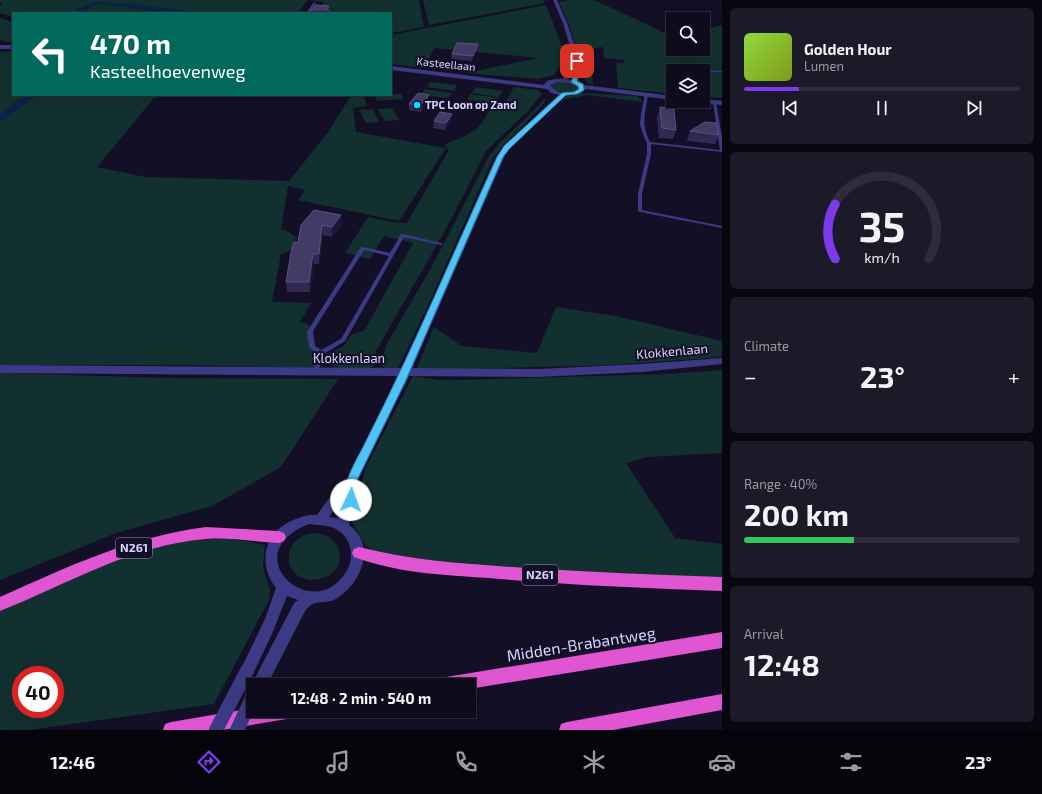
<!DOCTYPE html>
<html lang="en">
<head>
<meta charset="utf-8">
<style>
  :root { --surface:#0e0b1c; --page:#1c1929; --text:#f1f3f6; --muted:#9b9ba3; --line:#2e2b3b; --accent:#7c3aed }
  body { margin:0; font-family:"Exo 2",sans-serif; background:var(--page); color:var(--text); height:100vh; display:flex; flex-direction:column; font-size:15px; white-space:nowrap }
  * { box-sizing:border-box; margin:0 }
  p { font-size:13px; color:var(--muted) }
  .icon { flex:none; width:22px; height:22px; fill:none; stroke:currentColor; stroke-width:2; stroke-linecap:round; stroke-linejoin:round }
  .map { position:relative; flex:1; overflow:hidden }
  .drawer { display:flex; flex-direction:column; gap:8px; padding:8px; background:#08060f; width:320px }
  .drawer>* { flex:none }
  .top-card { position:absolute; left:12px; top:12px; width:380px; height:84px; border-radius:0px; box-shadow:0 4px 16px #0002,0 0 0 1px var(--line); background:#00695c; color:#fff; overflow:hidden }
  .buttons { position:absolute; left:666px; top:12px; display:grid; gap:8px }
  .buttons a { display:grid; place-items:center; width:44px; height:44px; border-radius:0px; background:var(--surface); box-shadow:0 4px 16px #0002,0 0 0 1px var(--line); font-size:20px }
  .speed { position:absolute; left:12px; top:666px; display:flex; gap:8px; font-size:20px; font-weight:700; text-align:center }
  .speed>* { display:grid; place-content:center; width:52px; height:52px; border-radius:50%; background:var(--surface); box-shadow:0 4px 16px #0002,0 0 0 1px var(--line); line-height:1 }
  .speed .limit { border:6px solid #d22; background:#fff; color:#111 }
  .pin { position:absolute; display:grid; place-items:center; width:34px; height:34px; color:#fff; margin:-17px; border-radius:8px; box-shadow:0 2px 6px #0006 }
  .me { position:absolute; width:44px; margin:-22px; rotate:3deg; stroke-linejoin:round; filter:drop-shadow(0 0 3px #0008) }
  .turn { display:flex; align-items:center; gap:14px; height:84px; padding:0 12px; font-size:18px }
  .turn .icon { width:52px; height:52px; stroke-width:2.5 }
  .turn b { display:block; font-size:28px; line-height:34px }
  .big { font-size:30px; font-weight:700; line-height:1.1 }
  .drawer .card { flex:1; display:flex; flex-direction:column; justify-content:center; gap:6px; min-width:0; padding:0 14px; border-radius:6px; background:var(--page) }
  .drawer .dial { align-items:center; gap:0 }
  .dial svg { height:104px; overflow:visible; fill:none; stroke:var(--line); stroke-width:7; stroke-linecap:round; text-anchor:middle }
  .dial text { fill:var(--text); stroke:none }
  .song { display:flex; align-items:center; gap:12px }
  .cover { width:48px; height:48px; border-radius:6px; background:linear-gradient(135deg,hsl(90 70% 55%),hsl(70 70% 35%)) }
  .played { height:4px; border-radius:2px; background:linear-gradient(90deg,var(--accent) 20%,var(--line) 20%) }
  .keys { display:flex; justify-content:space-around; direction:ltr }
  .heat { display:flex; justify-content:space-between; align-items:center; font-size:22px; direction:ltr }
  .charge { height:6px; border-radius:3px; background:linear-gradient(90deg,#34c759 40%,var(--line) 0) }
  .trip { position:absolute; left:246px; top:678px; width:230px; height:40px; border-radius:0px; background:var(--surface); box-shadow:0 4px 16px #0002,0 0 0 1px var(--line); font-weight:700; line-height:40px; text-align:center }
  .tab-bar { display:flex; height:64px; justify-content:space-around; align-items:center; background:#06040b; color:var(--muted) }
  .tab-bar .icon { width:28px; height:28px }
  .tab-bar .selected { color:var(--accent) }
  .tab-bar b { font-size:18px; color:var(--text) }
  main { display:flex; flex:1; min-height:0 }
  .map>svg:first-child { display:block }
  .green { fill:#12302f; fill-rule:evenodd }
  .water { fill:#0c2248 }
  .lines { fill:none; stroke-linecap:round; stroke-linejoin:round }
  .service { fill:#3d3a85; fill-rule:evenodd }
  .minor { fill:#3d3a85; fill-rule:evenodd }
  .tertiary { fill:#3d3a85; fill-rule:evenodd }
  .trunk { fill:#e055d1; fill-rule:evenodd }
  .tertiary-bridge-far1 { stroke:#3d3a85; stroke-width:10 }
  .tertiary-bridge { stroke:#3d3a85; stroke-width:14 }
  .wall { fill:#312854 }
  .shaded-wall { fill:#1d163a }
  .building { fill:#433a66; stroke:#5a527e }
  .route { fill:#4fc3f7; stroke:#337fa1 }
  .poi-dot { fill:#00e5ff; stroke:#130f26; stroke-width:1.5 }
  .labels { text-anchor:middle; stroke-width:4; stroke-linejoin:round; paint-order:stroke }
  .far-street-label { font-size:11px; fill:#d9d4ff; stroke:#130f26 }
  .far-poi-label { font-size:11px; font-weight:bold; fill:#d9d4ff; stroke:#130f26; text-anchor:start }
  .shield { fill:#130f26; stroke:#9e99be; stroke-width:1 }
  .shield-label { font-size:12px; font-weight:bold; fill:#d9d4ff }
  .street-label { font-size:13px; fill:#d9d4ff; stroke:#130f26 }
  .near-street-label { font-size:16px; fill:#d9d4ff; stroke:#130f26 }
</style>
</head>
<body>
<main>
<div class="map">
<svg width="722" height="730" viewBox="0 0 722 730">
  <rect width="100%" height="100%" fill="#130f26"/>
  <g class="green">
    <polygon points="0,0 419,0 424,27 391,33 391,13 337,13 318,11 324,2 308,0 298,13 194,13 146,6 95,2 77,10 78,13 13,13 13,17 0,13 0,6 3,3 0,3"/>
    <polygon points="423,0 543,0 545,3 429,25"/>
    <path d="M569,0H594L670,35L673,34V49H703V29L722,25V71L709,70L711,72L722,74V98L703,97V71H673V94L618,88L616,63H624V60L604,58L603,47L590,49L593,85L586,82L583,76L579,75C583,57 567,19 559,2Z"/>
    <polygon points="101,4 172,13 93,13 84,11 93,5"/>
    <polygon points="546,5 566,56 565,60 554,75 538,79 465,73 539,58 434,48 424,68 391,64 391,35"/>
    <polygon points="0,18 13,22 13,43 0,40"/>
    <polygon points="13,51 13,95 26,95 0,114 0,52"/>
    <polygon points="556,81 569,81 580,87 579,90 569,93 554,90 550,85"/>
    <polygon points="430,82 457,85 454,91 427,87"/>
    <polygon points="475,87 503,91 499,97 472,93"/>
    <path d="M514,87L537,90L542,94L527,112L486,151L446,229L376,351L374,365C360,376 339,368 324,363L327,354L343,347L352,334L364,331L413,243L384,236L370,259L345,253L368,217L391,222L407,223L449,150L444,145C470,133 480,134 491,105L503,107Z"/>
    <polygon points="425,89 452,93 448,98 421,95"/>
    <polygon points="587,93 636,96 641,99 642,102 587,95 562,100 567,96"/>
    <polygon points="391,94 401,94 404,99 377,101 374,96"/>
    <polygon points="470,94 499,98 496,104 467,100"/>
    <polygon points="36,95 179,95 154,98 97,167 145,177 289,181 329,131 351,95 364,95 367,106 353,108 356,132 446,148 399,221 298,200 305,190 288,186 281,229 289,232 298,239 294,240 293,250 281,254 272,302 311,303 300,322 309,324 314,354 317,359 313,368 186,365 0,365 0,122"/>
    <path d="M544,99H547C531,121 507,137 492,160L430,301L397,370H388L382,366V358L388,342L431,268L487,160C501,136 527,121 544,99Z"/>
    <polygon points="392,108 399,120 385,121 378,109"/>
    <polygon points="373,109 379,122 366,123 359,110"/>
    <polygon points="556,307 616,316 722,341 722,357 614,365 416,370 434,327 462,346 537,353"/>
    <polygon points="722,370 722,453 648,457 626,463 675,538 722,544 722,578 677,580 425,562 374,552 365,545 351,520 366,467 413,376 439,380 456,380 668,374"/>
    <polygon points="0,373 169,378 338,379 281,467 212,506 116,533 0,580"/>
    <path d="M311,533C345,532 351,573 319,579C285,586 276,542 311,533Z"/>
    <path d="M228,538L265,545L263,567L270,590L269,600L214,704L29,730H0V609L117,558L177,541ZM21,675H55V709H21Z"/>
  </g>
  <g class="water">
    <polygon points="95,2 131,4 196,12 172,13 101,4 93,5 84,10 93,13 78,13 77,12 79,9"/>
    <polygon points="26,95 36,95 0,122 0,114"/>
  </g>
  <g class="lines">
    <g class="service">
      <polygon points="314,2 316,3 309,13 306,13"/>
      <polygon points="709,70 722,71 722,73 710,72 708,71"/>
      <path d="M645,94L648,95C645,113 641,125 650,142L720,150L713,103L716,102L722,137V152L651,144V154L642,194V210L722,226V228L640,212L638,211V194L647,154V143L644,137L640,125L641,114Z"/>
      <path d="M401,234H403L441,243L443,244L441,245L404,237L345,341L324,354L318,372L317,374H313L312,372L318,354L309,347L307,331L308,330L361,247H363L390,253ZM364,250L389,256L341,339L321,350L315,346L313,331Z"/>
    </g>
    <g class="minor">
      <polygon points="553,0 557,0 567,23 580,61 580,75 576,83 571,82 574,75 574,68 567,81 562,80 573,57 563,23"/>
      <polygon points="722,358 722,364 642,372 538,377 0,373 0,365 538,369 642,364"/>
    </g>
    <g class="tertiary">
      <rect x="0" y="45" width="13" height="4"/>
      <path d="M391,66L544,85L547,81C560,77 572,78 584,85L673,96V100L585,89L580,94L565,96L544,114L506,153L414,364L409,367L404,364L500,152L540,112L559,95L551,93L547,89L391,70ZM556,82L570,83L578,87L579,89C569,95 557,94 550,85Z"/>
      <polygon points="703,99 722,101 722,105 700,103 697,101 703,101"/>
      <path d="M401,378L405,379L406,382L358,480L357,500L349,525C377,545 362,583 336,599C329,603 320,601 313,604C309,605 306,610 304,613L267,685H253V688L252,685L254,680L294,603L298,600L287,596L272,634L252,676L247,678L242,676L240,671L265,619L276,588C256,562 265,530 296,519C304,516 309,514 317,515L333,493L348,477L396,382L397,379ZM345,495L339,518L329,517ZM309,524C317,525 327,525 334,528C351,536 356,556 346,572C313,626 233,554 309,524Z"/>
    </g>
    <g class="trunk">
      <path d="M206,527L279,531L284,533L286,537L284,541L279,543C255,542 230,537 206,539C131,545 68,584 0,611V597C69,566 131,537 206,527Z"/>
      <path d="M359,547C413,561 469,564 525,568C590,572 656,575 722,577V591C644,588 566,585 489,578C444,575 396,573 354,557L352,553L354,549Z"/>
      <polygon points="722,632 722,648 469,689 469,685 438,685 440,679 446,677"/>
      <polygon points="722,694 722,710 613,730 559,730 561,724 567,722"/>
      <polygon points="253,708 253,711 295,711 293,717 287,719 222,730 163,730 165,724 171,722"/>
    </g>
    <polyline class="tertiary-bridge-far1" points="401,382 409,364"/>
    <g class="tertiary-bridge">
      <polyline points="216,730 247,671"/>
      <polyline points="237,730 253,696"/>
    </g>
  </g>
  <g class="wall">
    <polygon points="478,44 477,49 472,61 451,59 452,54"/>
    <polygon points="429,95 428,101 421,112 409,110 409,104"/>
    <polygon points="660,107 676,130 673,139 659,138 657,117"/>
    <polygon points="452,114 452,120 445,130 433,128 434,121"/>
    <polygon points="690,131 719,135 715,144 687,141"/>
    <polygon points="341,215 341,225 332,237 323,235 319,264 314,264 310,292 287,292 286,282 298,242 301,225"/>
  </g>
  <g class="shaded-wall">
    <polygon points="478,44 477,49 472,61 473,56"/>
    <polygon points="429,95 428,101 421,112 421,105"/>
    <polygon points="452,114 452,120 445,130 446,123"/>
    <polygon points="341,215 341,225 332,237 332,227"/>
    <polygon points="322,225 323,235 319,264 319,254"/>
    <polygon points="313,254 314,264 310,292 309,282"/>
  </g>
  <g class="building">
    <polygon points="316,5 329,6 327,9 332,13 308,13"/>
    <polygon points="457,43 478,44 473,56 452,54"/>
    <polygon points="418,93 429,95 421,105 409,104"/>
    <polygon points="660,107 674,109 676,130 662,128"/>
    <polygon points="440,112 452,114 446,123 434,121"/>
    <polygon points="705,122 716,123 719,135 690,131"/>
    <polygon points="314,210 341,215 332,227 322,225 319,254 313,254 309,282 286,282 291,253 294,242 298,242 301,225"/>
  </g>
  <path class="route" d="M575,60L580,61L579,75L577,81L583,84L584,90L577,94L566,95L509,149L503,157L405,382L357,480L356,500L355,504L351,505L347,504C338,486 360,455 367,439C414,347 454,251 497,157L504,146L562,93L574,92L579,89L578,86L571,82L574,75Z"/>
  <circle class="poi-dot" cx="417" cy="105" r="4"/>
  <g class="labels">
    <g class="far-street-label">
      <text transform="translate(446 64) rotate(6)" y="4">Kasteellaan</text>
    </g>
    <g class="far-poi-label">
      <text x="425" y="109">TPC Loon op Zand</text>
    </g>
    <g class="shield">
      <rect x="116" y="538" width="36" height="20" rx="3"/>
      <rect x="522" y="565" width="36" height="20" rx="3"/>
    </g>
    <g class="shield-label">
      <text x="134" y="552">N261</text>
      <text x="540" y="579">N261</text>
    </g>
    <g class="street-label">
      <text transform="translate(672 351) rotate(-5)" y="5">Klokkenlaan</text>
      <text x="349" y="363">Klokkenlaan</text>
    </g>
    <g class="near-street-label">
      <text transform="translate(581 644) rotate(-9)" y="6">Midden-Brabantweg</text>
    </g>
  </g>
</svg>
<div class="buttons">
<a><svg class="icon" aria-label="search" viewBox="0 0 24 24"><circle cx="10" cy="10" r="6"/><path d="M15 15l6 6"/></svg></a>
<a><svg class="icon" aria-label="layers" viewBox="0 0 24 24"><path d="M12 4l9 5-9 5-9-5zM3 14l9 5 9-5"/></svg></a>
</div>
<div class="speed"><div class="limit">40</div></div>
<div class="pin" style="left:577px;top:61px;background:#d93025"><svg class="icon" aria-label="arrive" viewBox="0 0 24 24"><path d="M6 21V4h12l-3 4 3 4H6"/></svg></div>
<svg class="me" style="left:351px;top:500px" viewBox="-20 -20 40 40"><circle r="19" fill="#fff"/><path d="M0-13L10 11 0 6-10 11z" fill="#4fc3f7"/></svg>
<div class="trip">12:48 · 2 min · 540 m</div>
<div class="top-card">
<div class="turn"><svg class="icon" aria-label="left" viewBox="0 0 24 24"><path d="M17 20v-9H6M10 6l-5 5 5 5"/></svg><div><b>470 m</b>Kasteelhoevenweg</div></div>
</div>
</div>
<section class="drawer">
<div class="card">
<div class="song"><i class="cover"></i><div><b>Golden Hour</b><p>Lumen</p></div></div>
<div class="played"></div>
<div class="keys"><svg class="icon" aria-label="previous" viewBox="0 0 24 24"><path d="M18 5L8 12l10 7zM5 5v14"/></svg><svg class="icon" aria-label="pause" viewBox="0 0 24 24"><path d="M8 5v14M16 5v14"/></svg><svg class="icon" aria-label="next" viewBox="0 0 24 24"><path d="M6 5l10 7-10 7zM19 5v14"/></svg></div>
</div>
<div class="card dial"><svg viewBox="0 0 100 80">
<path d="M14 69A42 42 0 1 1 86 69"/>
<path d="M14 69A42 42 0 0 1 14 27" stroke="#7c3aed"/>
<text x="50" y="56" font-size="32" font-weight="700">35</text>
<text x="50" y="72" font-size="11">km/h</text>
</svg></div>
<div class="card"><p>Climate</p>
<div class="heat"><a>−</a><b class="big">23°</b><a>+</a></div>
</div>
<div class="card"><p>Range · 40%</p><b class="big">200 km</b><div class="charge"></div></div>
<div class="card"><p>Arrival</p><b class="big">12:48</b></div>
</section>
</main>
<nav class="tab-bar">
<b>12:46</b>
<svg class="icon selected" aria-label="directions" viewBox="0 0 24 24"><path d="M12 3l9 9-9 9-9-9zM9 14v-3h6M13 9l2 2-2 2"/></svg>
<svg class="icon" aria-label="music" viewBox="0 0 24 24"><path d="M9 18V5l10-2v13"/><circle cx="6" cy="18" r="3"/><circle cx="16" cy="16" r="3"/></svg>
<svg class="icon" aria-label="phone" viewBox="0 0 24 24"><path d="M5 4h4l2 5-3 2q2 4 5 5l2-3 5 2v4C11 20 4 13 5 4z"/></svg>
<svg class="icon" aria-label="climate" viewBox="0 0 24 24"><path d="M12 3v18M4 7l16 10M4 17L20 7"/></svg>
<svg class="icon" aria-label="car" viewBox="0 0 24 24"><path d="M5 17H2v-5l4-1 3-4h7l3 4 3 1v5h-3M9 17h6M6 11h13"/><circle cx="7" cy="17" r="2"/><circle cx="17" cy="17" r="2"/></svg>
<svg class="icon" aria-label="filters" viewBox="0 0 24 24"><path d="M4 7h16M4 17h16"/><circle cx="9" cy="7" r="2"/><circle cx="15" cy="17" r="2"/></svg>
<b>23°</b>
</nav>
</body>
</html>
